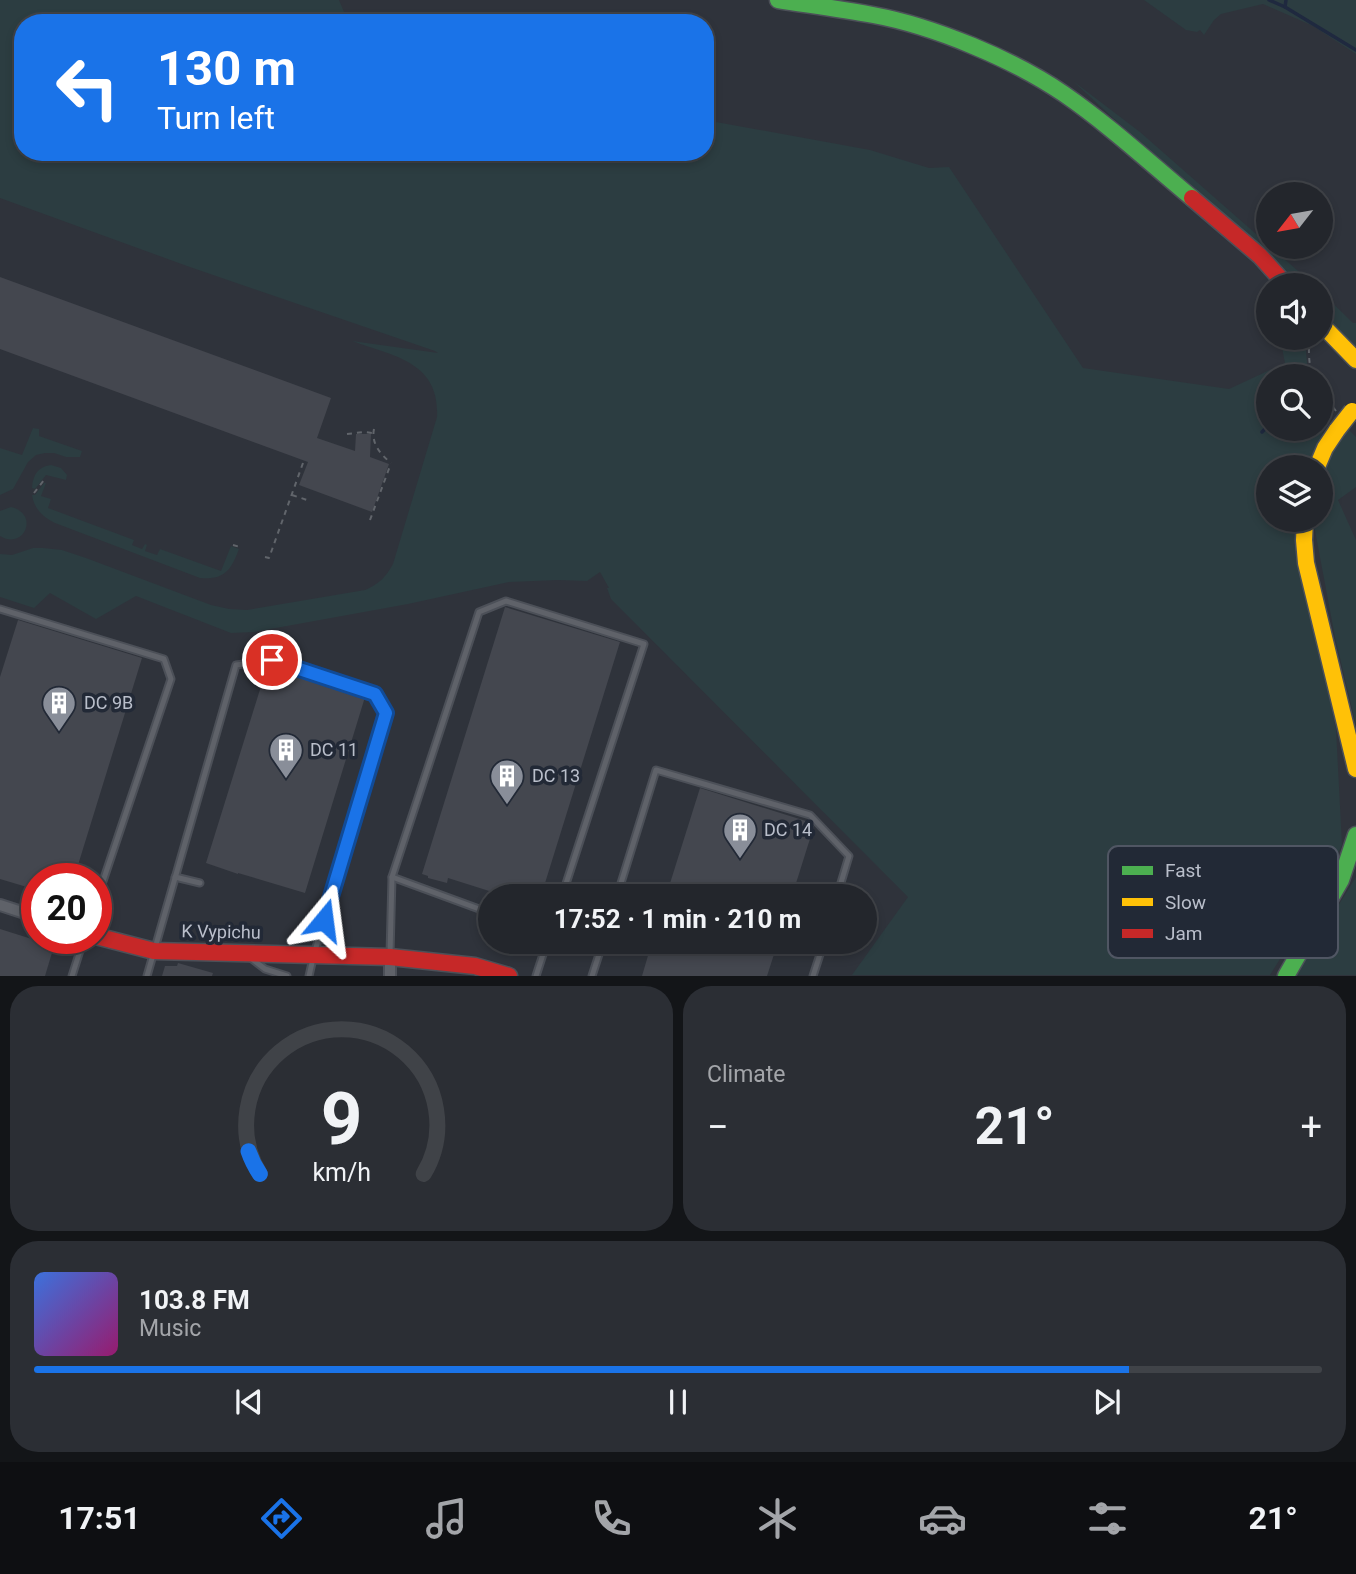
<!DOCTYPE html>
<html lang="en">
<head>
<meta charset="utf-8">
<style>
  :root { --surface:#23262c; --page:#2b2e34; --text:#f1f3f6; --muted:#a3a5a9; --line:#404348; --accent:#1a73e8 }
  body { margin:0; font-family:Roboto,sans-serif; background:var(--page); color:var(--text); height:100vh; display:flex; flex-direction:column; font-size:26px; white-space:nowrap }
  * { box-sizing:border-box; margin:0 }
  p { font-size:23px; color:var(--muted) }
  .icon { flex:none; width:38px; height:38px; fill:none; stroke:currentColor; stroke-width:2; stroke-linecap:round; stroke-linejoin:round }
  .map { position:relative; height:976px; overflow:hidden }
  .details { display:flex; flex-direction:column; gap:10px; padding:10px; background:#131518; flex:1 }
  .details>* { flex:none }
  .banner { position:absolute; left:14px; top:14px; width:700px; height:147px; border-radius:28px; box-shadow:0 4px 10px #0003,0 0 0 2px var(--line); background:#1a73e8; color:#fff; overflow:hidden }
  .needle { width:46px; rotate:239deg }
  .buttons { position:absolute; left:1256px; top:182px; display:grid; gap:14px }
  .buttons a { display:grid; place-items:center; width:77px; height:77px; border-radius:50%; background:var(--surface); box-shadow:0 4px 10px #0003,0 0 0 2px var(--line); font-size:35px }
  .speed { position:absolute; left:21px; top:863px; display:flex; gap:14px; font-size:35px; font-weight:700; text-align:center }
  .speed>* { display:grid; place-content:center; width:91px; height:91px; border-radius:50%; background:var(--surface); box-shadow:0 4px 10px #0003,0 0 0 2px var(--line); line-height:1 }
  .speed .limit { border:10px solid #d22; background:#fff; color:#111 }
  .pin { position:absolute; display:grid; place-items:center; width:60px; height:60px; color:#fff; margin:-30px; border:4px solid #fff; border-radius:50%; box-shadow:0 2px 7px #0007 }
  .me { position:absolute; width:77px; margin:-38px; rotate:16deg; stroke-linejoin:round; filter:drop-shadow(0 0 5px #0008) }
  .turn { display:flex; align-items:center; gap:24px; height:147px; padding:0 28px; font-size:32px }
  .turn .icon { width:91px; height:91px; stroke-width:2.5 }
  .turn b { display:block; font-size:49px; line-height:60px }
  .big { font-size:52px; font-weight:700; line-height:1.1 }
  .details .card { flex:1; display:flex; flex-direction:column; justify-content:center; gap:10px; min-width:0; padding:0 24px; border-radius:28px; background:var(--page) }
  .details .dial { align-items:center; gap:0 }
  .dial svg { height:182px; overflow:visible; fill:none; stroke:var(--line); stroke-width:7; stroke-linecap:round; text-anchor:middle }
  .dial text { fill:var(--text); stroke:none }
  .song { display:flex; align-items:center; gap:21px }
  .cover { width:84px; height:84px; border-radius:10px; background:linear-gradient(135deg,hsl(220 70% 55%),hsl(320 70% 35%)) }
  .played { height:7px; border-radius:4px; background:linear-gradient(90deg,var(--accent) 85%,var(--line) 85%) }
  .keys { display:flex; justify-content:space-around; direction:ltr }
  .heat { display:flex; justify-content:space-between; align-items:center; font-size:38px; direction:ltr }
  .details .tiles { flex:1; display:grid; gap:10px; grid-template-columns:1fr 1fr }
  .card:last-child { grid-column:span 2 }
  .trip { position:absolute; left:478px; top:884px; width:399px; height:70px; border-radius:35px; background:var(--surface); box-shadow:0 4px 10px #0003,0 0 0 2px var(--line); font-weight:700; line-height:70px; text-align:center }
  .menu { display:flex; height:112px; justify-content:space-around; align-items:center; background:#0e0f12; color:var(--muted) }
  .menu .icon { width:49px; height:49px }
  .menu .on { color:var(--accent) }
  .menu b { font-size:32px; color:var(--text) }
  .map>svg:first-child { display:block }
  .green { fill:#2c3d41 }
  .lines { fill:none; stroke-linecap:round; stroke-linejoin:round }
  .stream { stroke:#1f293f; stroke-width:3.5 }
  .building { fill:#44474f }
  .lane-casing { stroke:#4c5058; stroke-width:9 }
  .street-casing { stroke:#4c5058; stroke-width:14 }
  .fast-casing { stroke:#4c5058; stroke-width:19 }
  .slow-casing { stroke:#4c5058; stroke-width:19 }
  .jam-casing { stroke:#4c5058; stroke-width:19 }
  .path { stroke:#61656b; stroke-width:2; stroke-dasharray:5 5; stroke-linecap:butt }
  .lane { stroke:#5f6269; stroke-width:5 }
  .street { stroke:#5f6269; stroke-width:10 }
  .fast { stroke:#4caf50; stroke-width:16 }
  .slow { stroke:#ffc107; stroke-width:16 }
  .jam { stroke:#c62828; stroke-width:16 }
  .slow-bridge-casing { stroke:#4c5058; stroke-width:19; stroke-linecap:butt }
  .slow-bridge { stroke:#ffc107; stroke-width:16 }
  .route-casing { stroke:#114b97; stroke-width:18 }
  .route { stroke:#1a73e8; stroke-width:12 }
  .labels { text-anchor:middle; stroke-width:7; stroke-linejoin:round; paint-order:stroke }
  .poi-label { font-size:18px; fill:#babfcb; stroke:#222936; text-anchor:start }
  .street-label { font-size:18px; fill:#babfcb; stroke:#222936 }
  .key { fill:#222936; stroke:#505663; stroke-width:2 }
  .key-label { font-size:19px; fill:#babfcb }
</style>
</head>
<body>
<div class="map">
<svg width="1356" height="976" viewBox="0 0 1356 976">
  <rect width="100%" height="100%" fill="#2f333b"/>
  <g class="green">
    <path d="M0,0H339L347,19L350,23H23V152H705V120L870,150L929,168L949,167L1083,368L1229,389L1285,363L1280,338H1305L1308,376H1269V429H1321V399L1332,414L1306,467H1269V520H1300L1298,548L1336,729L1342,845L1308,914L1270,975H852L908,897L611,599L607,588H609L600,572L587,581L558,580L509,582L408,604L254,632L231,633L136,596L96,619L50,593L34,608L0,597V554L12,555L33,548H43L62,550L86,558L211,605L229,609L247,610L365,590C379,584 386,577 393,564L437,417C440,362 394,356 352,341L438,353L435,351L187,266L0,198Z"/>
    <polygon points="1144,0 1356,0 1356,54 1313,26 1263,4 1221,14 1214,20 1204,35 1200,30 1197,32 1186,30"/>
    <polygon points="1073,81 1140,132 1314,285 1289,285 1222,219"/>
    <polygon points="1321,292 1353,323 1356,323 1356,352 1321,317"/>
    <polygon points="1346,427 1356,437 1356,487 1338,500 1356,540 1356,725 1335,637 1313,520 1321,520 1321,470"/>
    <polygon points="33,428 39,429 39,436 82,451 80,457 66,457 54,453 45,453 36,455 28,462 13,489 0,495 0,448 22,455"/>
    <path d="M51,465L61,468L67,475L66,480L46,475L35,489L32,488C33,476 37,467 51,465Z"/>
    <path d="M44,483H46L41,496L51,499L48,508L134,540L132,545L142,549L145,544L147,545L145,551L157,555L160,549L221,571L231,546L239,549C231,570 225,580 200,578L55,523C43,517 34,509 32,495H35Z"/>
    <path d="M11,507C40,514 24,551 0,536V511Z"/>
    <polygon points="1356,877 1356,975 1295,975"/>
  </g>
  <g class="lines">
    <g class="stream">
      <polyline points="1269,0 1285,7"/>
      <polyline points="1286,0 1285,7 1356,50"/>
      <polyline points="1262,432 1269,425"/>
    </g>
  </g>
  <g class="building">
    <polygon points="0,277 331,398 317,438 355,451 356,434 371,434 370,457 389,464 372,512 299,485 308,462 0,349"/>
    <polygon points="505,607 620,642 541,896 505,896 448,878 447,883 428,878 428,876 422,874"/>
    <polygon points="18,620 142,658 74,878 37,878 37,890 0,879 0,677"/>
    <polygon points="267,667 365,697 305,893 238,873 238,874 206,863"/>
    <polygon points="700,788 809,822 814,826 792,896 666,896"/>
    <polygon points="0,929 54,946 45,976 0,976"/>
    <polygon points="652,942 778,942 767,976 642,976"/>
    <polygon points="178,963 213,973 212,976 162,976 165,966 177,966"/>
  </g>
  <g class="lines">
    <g class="lane-casing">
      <g id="lane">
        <polyline points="0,609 164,659 171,679 96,902"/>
        <polyline points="175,877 200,883"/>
        <polyline points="392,877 490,913"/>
        <polyline points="617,896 656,770 810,815 849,856 837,896"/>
        <polyline points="390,954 392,877 479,612 506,601 644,644 562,896"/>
        <polyline points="252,959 265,969 287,976"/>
        <polyline points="72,976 84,938"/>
        <polyline points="147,976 236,665 272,660 375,694 386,713 314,954 309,976"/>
        <polyline points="536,976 547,942"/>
        <polyline points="592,976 603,942"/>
        <polyline points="813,976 824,942"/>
      </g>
    </g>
    <g class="street-casing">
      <g id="street">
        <polyline points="0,905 37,917"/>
        <polyline points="390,957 390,976"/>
      </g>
    </g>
    <g class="fast-casing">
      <g id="fast">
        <path d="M778,0C810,5 841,9 873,15C933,26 1013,59 1064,94C1109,125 1150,163 1192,198"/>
        <polyline points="1286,976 1341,880 1356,835"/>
      </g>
    </g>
    <g class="slow-casing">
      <g id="slow">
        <polyline points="1321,324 1356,360"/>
        <polyline points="1317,467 1325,448 1337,430"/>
        <polyline points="1305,520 1304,540 1306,563 1356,769"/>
      </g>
    </g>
    <g class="jam-casing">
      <g id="jam">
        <polyline points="1192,198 1260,256 1286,285"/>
        <polyline points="96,936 154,951 390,957 475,966 509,976"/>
      </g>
    </g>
    <g class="path">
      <path d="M1309,338C1309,350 1308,364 1313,376"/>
      <polyline points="1321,392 1336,411"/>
      <path d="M374,429C371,443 380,454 391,463"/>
      <polyline points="347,434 364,432 372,433"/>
      <polyline points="34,493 44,480"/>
      <polyline points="292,495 307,500"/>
      <polyline points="370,520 390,466"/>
      <polyline points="233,545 240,547"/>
      <polyline points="265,557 269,558 303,463"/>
    </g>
    <use href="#lane" class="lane"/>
    <use href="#street" class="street"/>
    <use href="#fast" class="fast"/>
    <use href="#slow" class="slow"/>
    <use href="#jam" class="jam"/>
    <g class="slow-bridge-casing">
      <polyline id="slow-bridge" points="1337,430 1352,411"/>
    </g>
    <use href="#slow-bridge" class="slow-bridge"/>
  </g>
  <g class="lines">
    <g class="route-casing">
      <polyline id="route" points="272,660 375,694 386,713 324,920"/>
    </g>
    <use href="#route" class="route"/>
  </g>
  <defs>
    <g id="building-pin" transform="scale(1.75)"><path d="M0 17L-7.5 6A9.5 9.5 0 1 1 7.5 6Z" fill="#898e99" stroke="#222936"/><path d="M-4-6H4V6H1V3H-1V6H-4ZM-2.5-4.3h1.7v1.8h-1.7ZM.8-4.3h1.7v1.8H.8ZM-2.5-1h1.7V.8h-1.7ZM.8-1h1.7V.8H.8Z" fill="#fff"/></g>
  </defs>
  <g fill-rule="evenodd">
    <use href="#building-pin" x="59" y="703"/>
    <use href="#building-pin" x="286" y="750"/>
    <use href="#building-pin" x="507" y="776"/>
    <use href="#building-pin" x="740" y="830"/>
  </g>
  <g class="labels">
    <g class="poi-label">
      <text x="84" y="709">DC 9B</text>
      <text x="310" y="756">DC 11</text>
      <text x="532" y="782">DC 13</text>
      <text x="764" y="836">DC 14</text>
    </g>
    <g class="street-label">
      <text transform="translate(221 932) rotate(1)" y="6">K Vypichu</text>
    </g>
  </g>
  <rect x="1108" y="846" width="230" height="112" rx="10" class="key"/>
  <rect x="1122" y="866" width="31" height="9" fill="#4caf50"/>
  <rect x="1122" y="898" width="31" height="8" fill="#ffc107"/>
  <rect x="1122" y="929" width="31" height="9" fill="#c62828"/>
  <g class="key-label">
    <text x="1165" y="877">Fast</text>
    <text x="1165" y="909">Slow</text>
    <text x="1165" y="940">Jam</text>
  </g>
</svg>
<div class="buttons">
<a><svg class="needle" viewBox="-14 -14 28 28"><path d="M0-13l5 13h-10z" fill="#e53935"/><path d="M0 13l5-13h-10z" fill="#a3a5a9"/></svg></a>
<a><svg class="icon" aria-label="sound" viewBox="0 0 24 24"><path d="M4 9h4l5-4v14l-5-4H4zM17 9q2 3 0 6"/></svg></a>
<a><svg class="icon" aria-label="search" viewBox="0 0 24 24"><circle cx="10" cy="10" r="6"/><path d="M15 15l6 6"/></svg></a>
<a><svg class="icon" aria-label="layers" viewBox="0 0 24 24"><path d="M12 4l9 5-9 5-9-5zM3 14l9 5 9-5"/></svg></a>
</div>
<div class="speed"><div class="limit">20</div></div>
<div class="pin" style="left:272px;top:660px;background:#d93025"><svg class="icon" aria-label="arrive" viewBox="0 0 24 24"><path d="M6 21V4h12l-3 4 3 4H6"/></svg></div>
<svg class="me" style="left:324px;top:920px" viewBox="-20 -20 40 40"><path d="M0-17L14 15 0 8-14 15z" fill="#1a73e8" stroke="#fff" stroke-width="4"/></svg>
<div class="trip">17:52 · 1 min · 210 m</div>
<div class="banner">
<div class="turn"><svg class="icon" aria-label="left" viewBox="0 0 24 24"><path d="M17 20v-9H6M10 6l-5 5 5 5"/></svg><div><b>130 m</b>Turn left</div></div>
</div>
</div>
<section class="details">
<div class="tiles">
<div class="card dial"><svg viewBox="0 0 100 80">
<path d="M14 69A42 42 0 1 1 86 69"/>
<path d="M14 69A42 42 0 0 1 9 59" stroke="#1a73e8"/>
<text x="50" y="56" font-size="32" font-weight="700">9</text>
<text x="50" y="72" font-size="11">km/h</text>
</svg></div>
<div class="card"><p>Climate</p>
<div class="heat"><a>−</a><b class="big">21°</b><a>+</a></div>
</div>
<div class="card">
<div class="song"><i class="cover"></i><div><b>103.8 FM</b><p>Music</p></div></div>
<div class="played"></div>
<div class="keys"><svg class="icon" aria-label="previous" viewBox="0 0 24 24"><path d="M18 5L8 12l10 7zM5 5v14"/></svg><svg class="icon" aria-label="pause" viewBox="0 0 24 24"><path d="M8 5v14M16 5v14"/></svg><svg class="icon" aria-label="next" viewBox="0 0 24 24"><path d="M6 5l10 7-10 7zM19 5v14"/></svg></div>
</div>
</div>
</section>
<nav class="menu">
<b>17:51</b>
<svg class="icon on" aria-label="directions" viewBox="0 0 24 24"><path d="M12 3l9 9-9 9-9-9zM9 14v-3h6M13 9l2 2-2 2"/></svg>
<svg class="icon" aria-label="music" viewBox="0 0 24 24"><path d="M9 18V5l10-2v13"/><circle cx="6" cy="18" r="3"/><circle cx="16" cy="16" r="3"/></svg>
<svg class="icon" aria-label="phone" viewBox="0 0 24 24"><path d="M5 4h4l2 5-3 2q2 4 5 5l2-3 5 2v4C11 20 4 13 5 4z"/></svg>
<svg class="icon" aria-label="climate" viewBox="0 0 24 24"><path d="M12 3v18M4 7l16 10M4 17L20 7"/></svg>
<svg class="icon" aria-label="car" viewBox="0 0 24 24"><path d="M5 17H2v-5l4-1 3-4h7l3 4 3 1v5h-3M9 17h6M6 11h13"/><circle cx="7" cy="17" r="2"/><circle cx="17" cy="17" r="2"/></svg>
<svg class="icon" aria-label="filters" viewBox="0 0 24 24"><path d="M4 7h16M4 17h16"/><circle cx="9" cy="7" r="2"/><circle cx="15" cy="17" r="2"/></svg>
<b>21°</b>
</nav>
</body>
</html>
